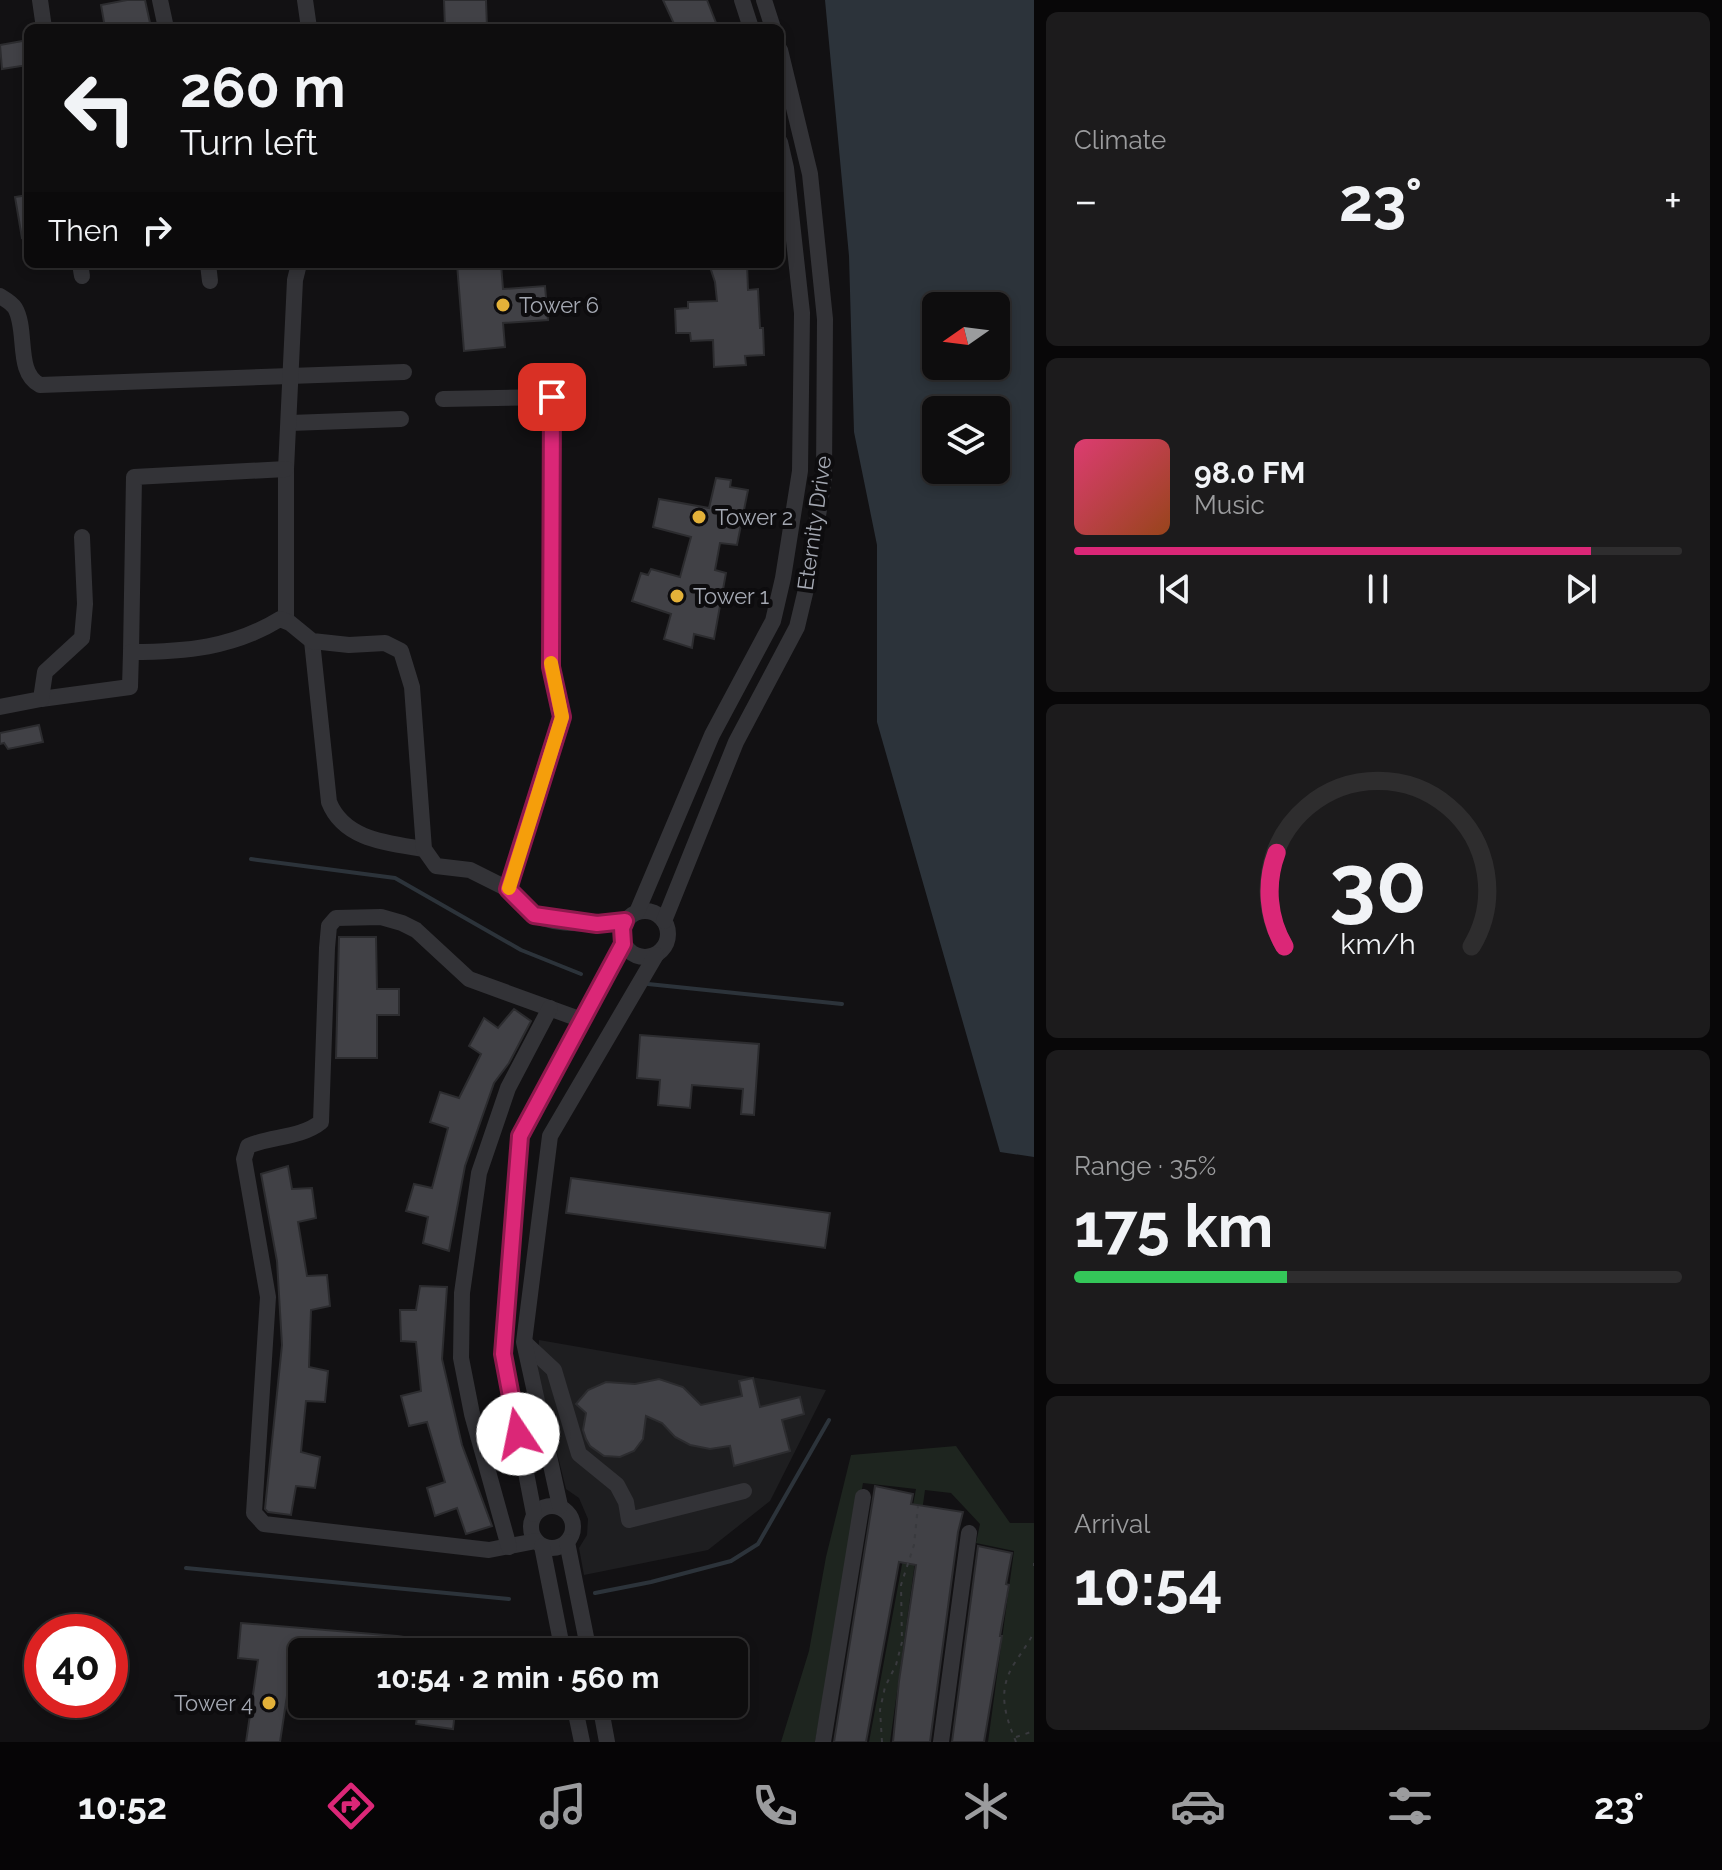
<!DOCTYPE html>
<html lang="en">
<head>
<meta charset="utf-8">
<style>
  :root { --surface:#0e0d0e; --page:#1c1b1c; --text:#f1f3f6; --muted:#9b9c9e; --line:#2e2d2e; --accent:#db2777 }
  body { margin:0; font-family:Raleway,sans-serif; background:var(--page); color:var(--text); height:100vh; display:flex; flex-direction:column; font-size:30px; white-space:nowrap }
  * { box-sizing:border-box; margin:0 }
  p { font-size:26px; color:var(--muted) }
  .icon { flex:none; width:44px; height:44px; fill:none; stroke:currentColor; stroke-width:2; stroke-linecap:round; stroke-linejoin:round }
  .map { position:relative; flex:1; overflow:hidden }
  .details { display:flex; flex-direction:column; gap:12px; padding:12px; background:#080708; width:688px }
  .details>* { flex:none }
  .top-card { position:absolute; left:24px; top:24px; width:760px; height:244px; border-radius:12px; box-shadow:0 4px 12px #0003,0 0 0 2px var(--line); background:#0e0d0e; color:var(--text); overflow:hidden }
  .needle { width:52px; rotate:256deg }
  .fabs { position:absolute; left:922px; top:292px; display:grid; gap:16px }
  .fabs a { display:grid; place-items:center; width:88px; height:88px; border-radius:12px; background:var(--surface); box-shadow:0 4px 12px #0003,0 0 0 2px var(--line); font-size:40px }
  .speed { position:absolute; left:24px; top:1614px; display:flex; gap:16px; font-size:40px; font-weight:700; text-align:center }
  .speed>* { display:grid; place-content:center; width:104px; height:104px; border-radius:50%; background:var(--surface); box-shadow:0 4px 12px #0003,0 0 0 2px var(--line); line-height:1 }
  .speed .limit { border:12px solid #d22; background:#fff; color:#111 }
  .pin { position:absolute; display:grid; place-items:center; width:68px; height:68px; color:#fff; margin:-34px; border-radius:16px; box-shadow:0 4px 12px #0006 }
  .me { position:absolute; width:88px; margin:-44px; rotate:349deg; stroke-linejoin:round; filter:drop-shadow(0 0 6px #0008) }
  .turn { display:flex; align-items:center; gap:28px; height:168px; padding:0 24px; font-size:36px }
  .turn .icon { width:104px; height:104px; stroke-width:2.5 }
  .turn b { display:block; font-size:56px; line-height:68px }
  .then { display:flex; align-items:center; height:76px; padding:0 24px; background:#0003; gap:16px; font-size:30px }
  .big { font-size:60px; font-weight:700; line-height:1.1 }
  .details .widget { flex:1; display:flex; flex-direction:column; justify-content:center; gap:12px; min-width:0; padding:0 28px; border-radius:12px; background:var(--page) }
  .details .dial { align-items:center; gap:0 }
  .dial svg { height:208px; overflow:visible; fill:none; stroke:var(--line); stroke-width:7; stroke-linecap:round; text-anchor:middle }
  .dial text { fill:var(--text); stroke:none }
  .song { display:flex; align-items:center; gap:24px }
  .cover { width:96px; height:96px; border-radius:12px; background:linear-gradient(135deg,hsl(340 70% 55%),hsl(20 70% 35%)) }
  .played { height:8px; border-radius:4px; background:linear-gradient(90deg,var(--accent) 85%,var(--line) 85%) }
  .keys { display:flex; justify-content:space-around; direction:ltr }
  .heat { display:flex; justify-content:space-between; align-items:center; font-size:44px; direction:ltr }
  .charge { height:12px; border-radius:6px; background:linear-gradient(90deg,#34c759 35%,var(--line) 0) }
  .trip { position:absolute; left:288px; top:1638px; width:460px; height:80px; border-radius:12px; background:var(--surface); box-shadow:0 4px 12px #0003,0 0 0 2px var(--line); font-weight:700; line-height:80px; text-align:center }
  .tab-bar { display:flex; height:128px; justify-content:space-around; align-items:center; background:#060506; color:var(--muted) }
  .tab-bar .icon { width:56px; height:56px }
  .tab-bar .on { color:var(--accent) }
  .tab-bar b { font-size:36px; color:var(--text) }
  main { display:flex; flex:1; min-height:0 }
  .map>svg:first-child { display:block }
  .built { fill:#1e1e20 }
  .green { fill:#1e251f }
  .water { fill:#2c333a; fill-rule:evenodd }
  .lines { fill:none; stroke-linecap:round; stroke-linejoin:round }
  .stream { stroke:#2c333a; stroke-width:4 }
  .building { fill:#414146; stroke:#2c2c2f; stroke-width:2 }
  .path { stroke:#393a3e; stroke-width:2; stroke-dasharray:4 6; stroke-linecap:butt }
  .minor { stroke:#333337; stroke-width:16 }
  .route-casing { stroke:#8e194d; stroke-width:20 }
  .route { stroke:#db2777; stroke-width:14 }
  .slow { stroke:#f59e0b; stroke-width:14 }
  .poi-dot { fill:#e3b139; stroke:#0d0c0e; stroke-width:3 }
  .labels { text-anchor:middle; stroke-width:8; stroke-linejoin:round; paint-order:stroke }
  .poi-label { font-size:22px; fill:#a4a8b2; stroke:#0d0c0e; text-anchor:start }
  .street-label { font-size:22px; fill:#a4a8b2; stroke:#0d0c0e }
</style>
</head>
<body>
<main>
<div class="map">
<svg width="1034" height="1742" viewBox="0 0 1034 1742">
  <rect width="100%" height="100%" fill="#121113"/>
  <polygon class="built" points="539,1340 826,1390 770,1501 708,1550 584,1575 579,1548 587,1535 588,1519 579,1498 566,1489 537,1371"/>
  <polygon class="green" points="956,1446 1010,1523 1034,1523 1034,1742 988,1742 1014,1551 976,1543 980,1524 951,1493 925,1490 890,1742 869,1742 916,1489 863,1483 815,1742 781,1742 809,1651 826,1557 851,1455"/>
  <path class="water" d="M825,0H1034V1157L1000,1152L877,722V545L854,432L849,256ZM936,306H996V366H936ZM936,410H996V470H936Z"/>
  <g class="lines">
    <g class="stream">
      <polyline points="251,859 395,878 521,950 581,974"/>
      <polyline points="648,984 842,1004"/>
      <polyline points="186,1568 509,1599"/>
      <polyline points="595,1593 651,1582 731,1561 758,1544 829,1420"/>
    </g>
  </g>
  <g class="building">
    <polygon points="127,0 145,0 150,23 105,28 101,5"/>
    <polygon points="444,0 486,0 487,28 445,28"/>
    <polygon points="663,0 707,0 718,28 676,28"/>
    <polygon points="28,40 28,65 2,69 0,45"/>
    <polygon points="28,195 28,237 22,238 15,197"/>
    <polygon points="457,264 501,264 503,289 545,286 548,320 503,323 505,347 464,351"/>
    <polygon points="709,264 747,264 748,290 758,289 760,328 763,328 764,355 745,356 746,365 714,367 713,340 691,341 690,333 676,333 675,309 688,308 688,302 717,301 715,282"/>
    <polygon points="716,478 731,480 730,487 748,490 737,545 720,543 718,554 715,570 726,573 714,639 694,634 692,648 664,639 671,614 632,601 641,573 648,575 651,569 680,577 691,537 653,527 659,499 709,508"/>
    <polygon points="39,725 43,742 8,749 4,743 0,744 0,733"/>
    <polygon points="339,937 376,937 377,989 399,989 399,1015 377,1015 377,1058 336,1058"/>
    <polygon points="514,1009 531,1021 509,1063 494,1083 465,1166 449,1251 423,1243 428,1217 406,1211 414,1184 432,1188 448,1128 430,1122 440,1092 459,1098 481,1054 469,1046 484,1018 498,1028"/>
    <polygon points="640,1035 759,1044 754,1115 741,1114 743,1089 692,1085 690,1108 658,1105 660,1080 637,1078"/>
    <polygon points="288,1166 292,1189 312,1188 316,1218 298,1222 307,1276 327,1275 330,1306 311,1310 309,1367 328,1371 325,1402 306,1401 301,1452 320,1457 315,1488 296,1486 291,1515 268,1512 265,1509 282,1345 277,1261 261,1174"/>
    <polygon points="571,1178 830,1213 825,1248 566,1213"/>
    <polygon points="420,1286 447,1287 442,1359 462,1445 492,1526 466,1534 457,1508 435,1516 427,1488 445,1482 427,1422 409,1426 401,1396 421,1391 416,1342 401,1341 400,1310 416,1310"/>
    <polygon points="753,1378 760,1407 800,1397 804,1414 782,1420 790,1451 734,1466 730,1446 710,1449 690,1445 675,1437 662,1423 646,1416 643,1439 634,1451 620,1457 604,1456 590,1446 586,1439 583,1430 586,1413 576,1404 588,1390 606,1382 635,1384 659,1379 683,1387 701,1405 742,1396 739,1381"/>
    <polygon points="875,1486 913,1494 911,1504 963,1512 958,1532 930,1742 893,1742 899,1681 916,1565 899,1562 866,1742 834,1742"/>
    <polygon points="978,1546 1012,1553 1006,1584 1009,1585 1000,1636 1002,1636 984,1742 952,1742"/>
    <polygon points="241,1623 397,1636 462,1645 462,1652 302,1652 302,1664 292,1663 280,1742 246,1742 258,1660 238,1658"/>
    <polygon points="419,1704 456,1704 453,1729 416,1724"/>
  </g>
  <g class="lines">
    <g class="path">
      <polyline points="1034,1563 1034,1566"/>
      <polyline points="1016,1737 1034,1731"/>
      <polyline points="882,1742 880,1710 885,1687 896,1665 902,1642 901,1585 914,1545 918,1506"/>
      <path d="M1016,1742C1005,1715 997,1691 1014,1664C1021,1653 1028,1644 1034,1632"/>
    </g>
    <g class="minor">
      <polyline points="40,0 44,28"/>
      <polyline points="160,0 166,28"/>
      <polyline points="305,0 309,28"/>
      <polyline points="742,0 751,28"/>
      <polyline points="764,0 773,28"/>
      <polyline points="80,264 82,276"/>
      <polyline points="208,264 210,281"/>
      <path d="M0,296C5,299 12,303 15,308C28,330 15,373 40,385L404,372"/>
      <path d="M443,399L552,397L551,667L562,717L508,889C516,897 526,911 536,916C562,927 598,923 625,921"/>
      <polyline points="290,423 401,419"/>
      <polyline points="286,620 286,469 295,280 299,264"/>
      <path d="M312,641L329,802C344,840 388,843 424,849"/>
      <polyline points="131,652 134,477 286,469"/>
      <path d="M41,699L130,687L131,652C185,652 233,648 280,619L290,623L312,641L349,645L385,643L401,651L412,687L424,849L436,866L470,870L508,889"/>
      <polyline points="0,707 41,699 45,672 82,638 85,604 82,537"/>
      <circle cx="645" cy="934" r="23"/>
      <polyline points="637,912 712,735 773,621 783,578 800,471 802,313 786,168 780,142"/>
      <polyline points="664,921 736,742 797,627 807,585 824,478 825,319 810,174 780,50"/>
      <polyline points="525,1343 554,1370 579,1454 617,1485 626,1502 629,1520 744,1491"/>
      <circle cx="552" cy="1527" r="21"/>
      <polyline points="560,1506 524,1342 550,1136 656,955"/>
      <polyline points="534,1514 503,1354 520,1136 623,944"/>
      <path d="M536,1541L489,1550L264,1524L254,1513L268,1297L244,1159L248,1146C271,1136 301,1138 321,1122L327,948L329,926L336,918L381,917L402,923L416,930L469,979L582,1020"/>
      <polyline points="567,1542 589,1652"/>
      <polyline points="542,1546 563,1652"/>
      <polyline points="509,1547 472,1414 461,1358 462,1293 479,1173 508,1088 550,1008"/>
      <polyline points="574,1704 582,1742"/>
      <polyline points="600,1704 607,1742"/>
      <polyline points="823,1742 863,1497"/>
      <polyline points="941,1742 969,1533"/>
    </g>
  </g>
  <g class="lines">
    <g class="route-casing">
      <polyline id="route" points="518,1434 503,1354 520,1136 623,944 622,928 625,921 597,924 534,915 508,889 562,717 551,667 552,397"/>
    </g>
    <use href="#route" class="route"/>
    <polyline class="slow" points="509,888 562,717 551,663"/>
  </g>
  <g class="poi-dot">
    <circle cx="503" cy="305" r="8"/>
    <circle cx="699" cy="517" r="8"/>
    <circle cx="677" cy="596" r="8"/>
    <circle cx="269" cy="1703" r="8"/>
  </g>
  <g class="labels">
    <g class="poi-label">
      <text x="519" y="313">Tower 6</text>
      <text x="715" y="525">Tower 2</text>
      <text x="693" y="604">Tower 1</text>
      <text x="253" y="1711" text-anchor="end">Tower 4</text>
    </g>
    <g class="street-label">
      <text transform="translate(814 523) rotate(-82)" y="8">Eternity Drive</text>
    </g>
  </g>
</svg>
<div class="fabs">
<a><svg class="needle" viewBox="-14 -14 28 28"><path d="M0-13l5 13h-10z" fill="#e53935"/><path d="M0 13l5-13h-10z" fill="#9b9c9e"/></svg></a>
<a><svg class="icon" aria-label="layers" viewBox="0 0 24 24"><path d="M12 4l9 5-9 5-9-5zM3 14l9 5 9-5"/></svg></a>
</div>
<div class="speed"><div class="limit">40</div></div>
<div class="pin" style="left:552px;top:397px;background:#d93025"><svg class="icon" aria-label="arrive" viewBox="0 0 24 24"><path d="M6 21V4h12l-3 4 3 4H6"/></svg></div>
<svg class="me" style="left:518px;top:1434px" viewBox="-20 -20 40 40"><circle r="19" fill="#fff"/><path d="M0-13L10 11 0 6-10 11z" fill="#db2777"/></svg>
<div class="trip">10:54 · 2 min · 560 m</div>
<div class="top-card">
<div class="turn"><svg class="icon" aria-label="left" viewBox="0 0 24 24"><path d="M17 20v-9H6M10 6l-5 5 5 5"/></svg><div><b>260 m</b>Turn left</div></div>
<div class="then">Then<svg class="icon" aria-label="right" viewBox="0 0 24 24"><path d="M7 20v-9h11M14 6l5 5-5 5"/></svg></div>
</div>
</div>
<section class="details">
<div class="widget"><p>Climate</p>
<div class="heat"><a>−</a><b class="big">23°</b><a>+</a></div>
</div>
<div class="widget">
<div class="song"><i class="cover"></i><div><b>98.0 FM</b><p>Music</p></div></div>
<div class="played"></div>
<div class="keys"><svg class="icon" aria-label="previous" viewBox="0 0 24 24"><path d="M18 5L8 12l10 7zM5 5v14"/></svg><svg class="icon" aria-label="pause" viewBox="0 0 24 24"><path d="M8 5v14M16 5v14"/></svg><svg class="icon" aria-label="next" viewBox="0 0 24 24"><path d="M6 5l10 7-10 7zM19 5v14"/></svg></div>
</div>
<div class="widget dial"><svg viewBox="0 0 100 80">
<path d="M14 69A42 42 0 1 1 86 69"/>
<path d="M14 69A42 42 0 0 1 11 33" stroke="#db2777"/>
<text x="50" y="56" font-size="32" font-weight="700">30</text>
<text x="50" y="72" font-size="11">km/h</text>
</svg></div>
<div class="widget"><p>Range · 35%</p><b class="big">175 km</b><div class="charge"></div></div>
<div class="widget"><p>Arrival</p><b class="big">10:54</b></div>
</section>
</main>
<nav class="tab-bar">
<b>10:52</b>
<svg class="icon on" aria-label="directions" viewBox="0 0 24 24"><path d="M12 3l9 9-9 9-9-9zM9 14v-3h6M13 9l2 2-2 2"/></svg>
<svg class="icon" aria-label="music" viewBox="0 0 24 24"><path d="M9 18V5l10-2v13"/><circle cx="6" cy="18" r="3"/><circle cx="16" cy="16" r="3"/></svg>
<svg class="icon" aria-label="phone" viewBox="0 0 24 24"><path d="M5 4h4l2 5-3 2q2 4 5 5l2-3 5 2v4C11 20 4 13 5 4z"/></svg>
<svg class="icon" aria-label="climate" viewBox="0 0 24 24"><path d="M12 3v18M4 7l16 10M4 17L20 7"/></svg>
<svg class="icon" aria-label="car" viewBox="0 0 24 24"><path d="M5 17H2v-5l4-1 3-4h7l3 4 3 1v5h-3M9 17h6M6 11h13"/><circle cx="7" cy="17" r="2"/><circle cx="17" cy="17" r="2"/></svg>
<svg class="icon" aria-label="filters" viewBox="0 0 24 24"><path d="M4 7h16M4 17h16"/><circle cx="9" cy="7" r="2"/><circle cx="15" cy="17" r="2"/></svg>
<b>23°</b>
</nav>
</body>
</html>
